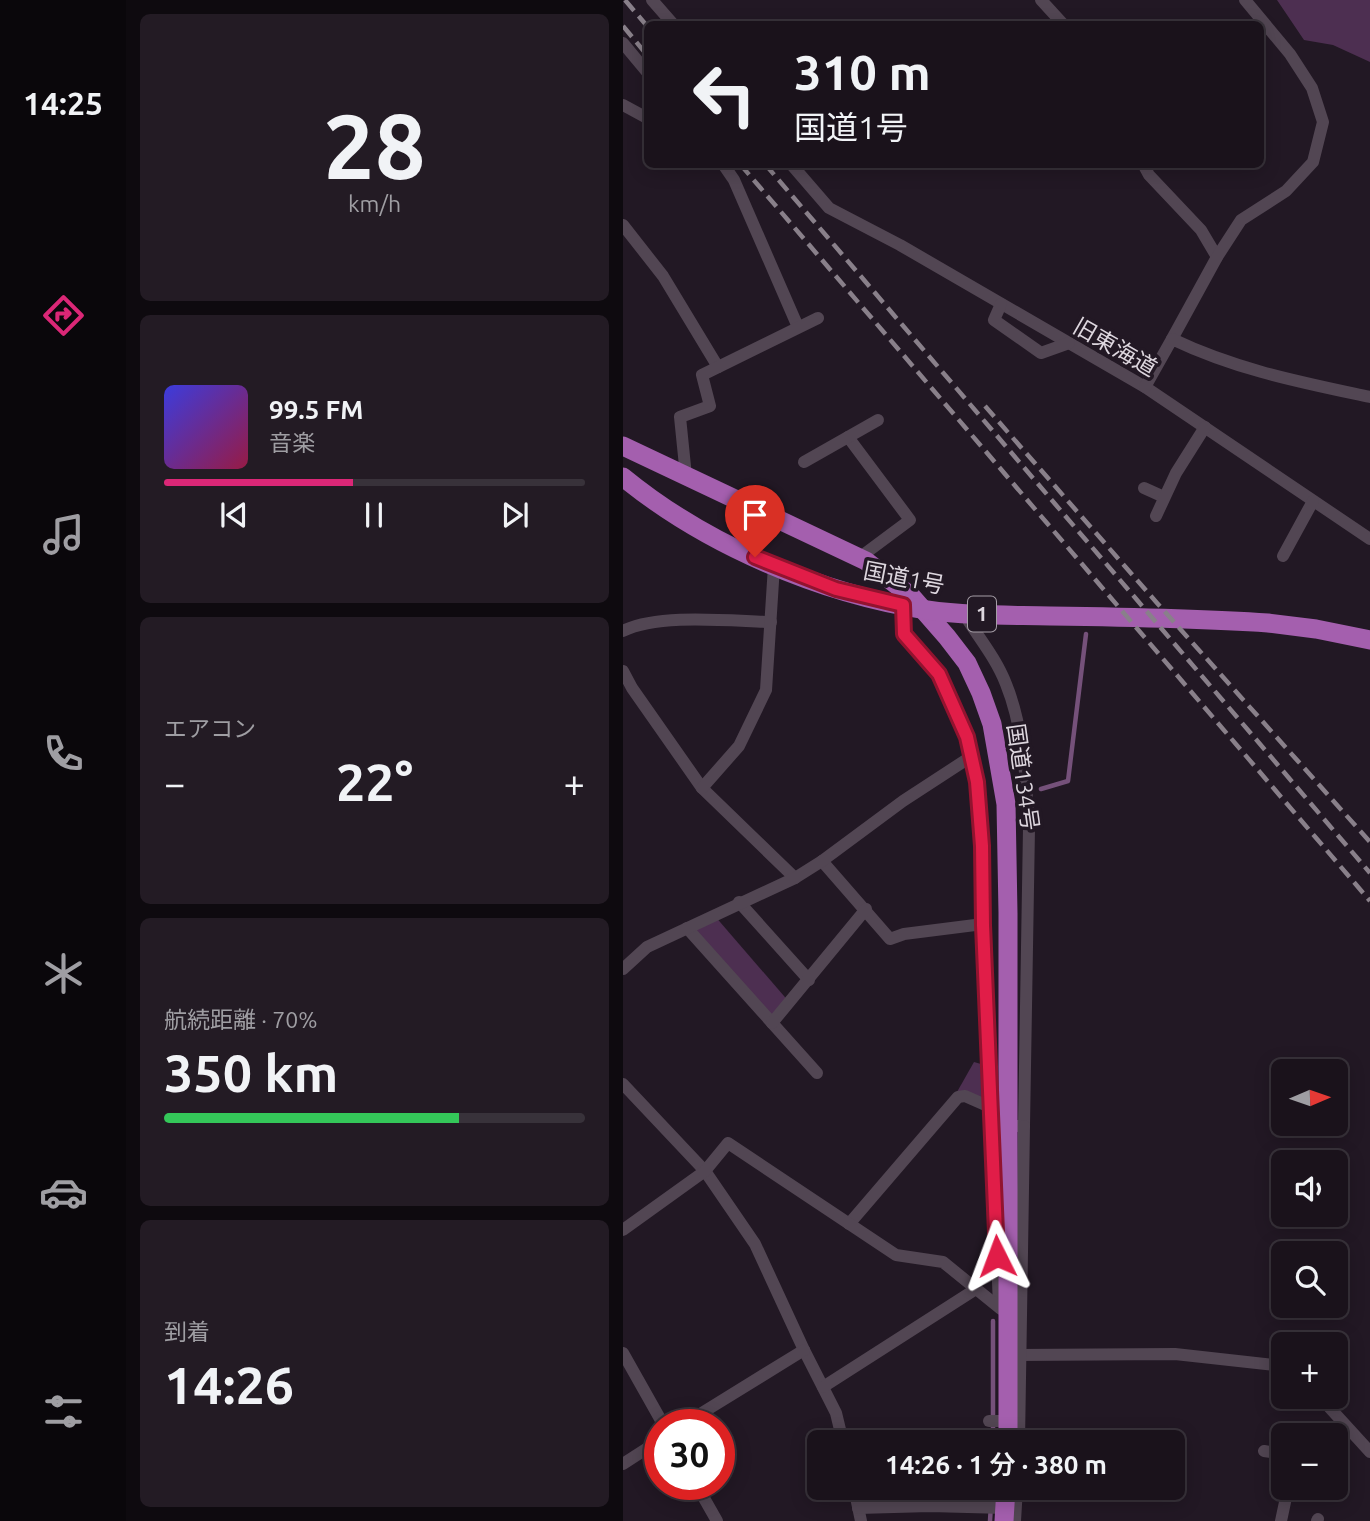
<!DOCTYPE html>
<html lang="ja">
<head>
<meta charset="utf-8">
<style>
  :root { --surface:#1a121b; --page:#231b24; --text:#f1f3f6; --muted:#9f9ea3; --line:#38323a; --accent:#db2777 }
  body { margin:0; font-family:Ubuntu,"Noto Sans JP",sans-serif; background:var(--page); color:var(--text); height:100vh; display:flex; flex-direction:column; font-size:26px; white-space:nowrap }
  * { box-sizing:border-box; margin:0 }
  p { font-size:23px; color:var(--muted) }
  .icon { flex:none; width:38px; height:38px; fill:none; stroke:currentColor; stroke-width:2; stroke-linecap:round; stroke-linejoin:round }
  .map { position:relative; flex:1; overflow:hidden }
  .sheet { display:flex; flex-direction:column; gap:14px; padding:14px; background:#0e0a0f; width:497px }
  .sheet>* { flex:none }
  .guide { position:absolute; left:21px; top:21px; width:620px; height:147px; border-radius:10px; box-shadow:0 4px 18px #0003,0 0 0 2px var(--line); background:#1a121b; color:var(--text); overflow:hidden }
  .needle { width:46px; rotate:88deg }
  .controls { position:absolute; left:648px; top:1059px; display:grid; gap:14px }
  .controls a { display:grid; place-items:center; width:77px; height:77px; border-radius:10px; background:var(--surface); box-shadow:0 4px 18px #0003,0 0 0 2px var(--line); font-size:35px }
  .speed { position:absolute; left:21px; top:1409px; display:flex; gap:14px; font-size:35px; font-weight:700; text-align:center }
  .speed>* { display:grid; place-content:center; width:91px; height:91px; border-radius:50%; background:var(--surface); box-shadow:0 4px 18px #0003,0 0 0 2px var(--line); line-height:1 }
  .speed .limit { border:10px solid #d22; background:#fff; color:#111 }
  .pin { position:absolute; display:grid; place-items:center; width:60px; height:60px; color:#fff; margin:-72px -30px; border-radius:50% 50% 50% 0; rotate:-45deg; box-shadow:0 0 7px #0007 }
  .pin .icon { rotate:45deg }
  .me { position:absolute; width:77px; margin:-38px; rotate:357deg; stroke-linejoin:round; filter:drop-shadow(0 0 5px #0008) }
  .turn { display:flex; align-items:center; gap:24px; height:147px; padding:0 35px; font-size:32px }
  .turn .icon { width:91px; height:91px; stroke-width:2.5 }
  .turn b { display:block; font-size:49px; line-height:60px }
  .big { font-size:52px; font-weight:600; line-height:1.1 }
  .sheet .card { flex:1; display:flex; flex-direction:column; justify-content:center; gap:10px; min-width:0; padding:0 24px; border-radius:10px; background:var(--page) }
  .sheet .dial { align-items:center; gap:0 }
  .dial b { font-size:91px; line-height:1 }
  .song { display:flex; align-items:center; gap:21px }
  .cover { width:84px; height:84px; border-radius:10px; background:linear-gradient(135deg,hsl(240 70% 55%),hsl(340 70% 35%)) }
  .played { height:7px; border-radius:4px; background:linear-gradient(90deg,var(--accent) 45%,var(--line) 45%) }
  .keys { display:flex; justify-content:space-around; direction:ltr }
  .heat { display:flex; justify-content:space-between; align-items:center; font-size:38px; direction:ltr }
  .charge { height:10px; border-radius:5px; background:linear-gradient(90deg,#34c759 70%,var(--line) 0) }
  .trip { position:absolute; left:184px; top:1430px; width:378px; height:70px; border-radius:10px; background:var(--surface); box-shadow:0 4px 18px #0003,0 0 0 2px var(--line); font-weight:600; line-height:70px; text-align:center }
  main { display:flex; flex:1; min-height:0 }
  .tab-bar { display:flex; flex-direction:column; width:126px; justify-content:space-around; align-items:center; background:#0a070b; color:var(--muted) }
  .tab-bar .icon { width:49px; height:49px }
  .tab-bar .on { color:var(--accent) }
  .tab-bar b { font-size:32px; color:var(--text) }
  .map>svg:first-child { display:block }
  .green { fill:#4d2f51 }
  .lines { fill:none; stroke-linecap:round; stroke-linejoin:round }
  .stream { stroke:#75517a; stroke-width:4.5 }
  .minor { stroke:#524653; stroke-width:12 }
  .trunk { stroke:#a45fae; stroke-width:19 }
  .rail { stroke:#89808a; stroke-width:4.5; stroke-dasharray:14 7; stroke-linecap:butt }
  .route-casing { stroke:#92132f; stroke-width:18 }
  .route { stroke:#e11d48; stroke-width:12 }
  .labels { text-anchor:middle; stroke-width:7; stroke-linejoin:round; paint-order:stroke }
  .shield { fill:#221824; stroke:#a59da6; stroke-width:2 }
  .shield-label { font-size:21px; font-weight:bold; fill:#ddd6de }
  .street-label { font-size:23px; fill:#ddd6de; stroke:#221824 }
</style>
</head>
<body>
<main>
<nav class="tab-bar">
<b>14:25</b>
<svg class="icon on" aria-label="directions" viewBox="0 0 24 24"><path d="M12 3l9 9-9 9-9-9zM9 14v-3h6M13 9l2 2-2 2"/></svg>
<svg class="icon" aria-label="music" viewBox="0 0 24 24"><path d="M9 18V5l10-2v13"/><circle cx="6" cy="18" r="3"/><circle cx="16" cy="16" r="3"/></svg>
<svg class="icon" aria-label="phone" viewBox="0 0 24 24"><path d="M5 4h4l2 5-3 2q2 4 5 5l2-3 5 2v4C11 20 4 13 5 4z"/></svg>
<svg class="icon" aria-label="climate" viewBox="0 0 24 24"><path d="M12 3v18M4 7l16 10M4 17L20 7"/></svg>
<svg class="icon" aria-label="car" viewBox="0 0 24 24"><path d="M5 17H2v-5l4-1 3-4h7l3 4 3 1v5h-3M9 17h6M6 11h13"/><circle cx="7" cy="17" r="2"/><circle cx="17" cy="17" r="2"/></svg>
<svg class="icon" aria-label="filters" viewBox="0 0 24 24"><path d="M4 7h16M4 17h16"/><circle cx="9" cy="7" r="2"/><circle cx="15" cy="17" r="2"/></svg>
</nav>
<section class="sheet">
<div class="card dial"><b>28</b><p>km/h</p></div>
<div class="card">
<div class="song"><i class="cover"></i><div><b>99.5 FM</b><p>音楽</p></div></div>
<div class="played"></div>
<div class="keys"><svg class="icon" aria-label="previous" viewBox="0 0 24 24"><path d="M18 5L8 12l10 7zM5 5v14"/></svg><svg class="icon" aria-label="pause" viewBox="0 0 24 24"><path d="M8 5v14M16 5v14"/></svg><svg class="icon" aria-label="next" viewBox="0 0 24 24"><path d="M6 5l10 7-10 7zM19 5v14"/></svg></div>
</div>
<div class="card"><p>エアコン</p>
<div class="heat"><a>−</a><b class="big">22°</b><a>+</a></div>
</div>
<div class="card"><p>航続距離 · 70%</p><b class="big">350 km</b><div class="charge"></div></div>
<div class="card"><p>到着</p><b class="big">14:26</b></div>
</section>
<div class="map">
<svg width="747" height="1521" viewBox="0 0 747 1521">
  <rect width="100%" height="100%" fill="#221824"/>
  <g class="green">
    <polygon points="654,0 747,0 747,62 710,45 681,40"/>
    <polygon points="91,915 167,1003 149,1023 64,928"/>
    <polygon points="351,1062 365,1066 367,1107 334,1092"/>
  </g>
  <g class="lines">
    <g class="stream">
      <polyline points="418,789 445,781 463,634"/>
      <polyline points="370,1321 370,1442"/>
      <polyline points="367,1521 369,1488"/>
    </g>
    <g class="minor">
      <polyline points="29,0 50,24"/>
      <polyline points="418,0 440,24"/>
      <polyline points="0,43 24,72"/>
      <polyline points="0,105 24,118"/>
      <polyline points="100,164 111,180 175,327"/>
      <polyline points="168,164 206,208 277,245 522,387 747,539"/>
      <polyline points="520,164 526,175 578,230 594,257"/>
      <polyline points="0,225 40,276 95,367"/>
      <polyline points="378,304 371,320 418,353 446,343"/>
      <polyline points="549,339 594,257 618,220 663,191 690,162 700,122 689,88 667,54 622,0"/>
      <path d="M522,387L549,339C614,370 677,382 747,397"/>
      <polyline points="225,437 287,520 236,558"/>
      <polyline points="181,462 255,420"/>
      <polyline points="63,476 57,417 87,406 79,375 195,318"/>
      <polyline points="521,488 541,497"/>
      <polyline points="533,516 553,473 582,427"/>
      <polyline points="660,556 690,501"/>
      <polyline points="280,605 281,634 316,674 344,737 354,782 359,846 360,924 376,1306"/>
      <path d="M341,614C355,637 373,658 383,684C401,728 403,781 406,828L401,1126H385"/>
      <path d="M0,631C35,613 108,621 148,622"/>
      <polyline points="0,671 9,688 79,788 172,878"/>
      <polyline points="79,788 116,746 143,690 151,566"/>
      <polyline points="199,861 267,939 281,934 360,924"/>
      <polyline points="116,902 186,980"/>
      <polyline points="64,928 194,1073"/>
      <polyline points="0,969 24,947 172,878 199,861 280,801 349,756"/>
      <polyline points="149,1023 243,909"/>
      <polyline points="0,1084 82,1171 132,1244 181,1350 213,1413 220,1442"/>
      <polyline points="226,1224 335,1097 342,1096 367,1107"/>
      <polyline points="0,1230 82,1171 105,1143 273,1255 320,1262 378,1309"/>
      <polyline points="0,1353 40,1424"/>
      <polyline points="391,1355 552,1354 660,1366"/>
      <polyline points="200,1387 353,1289"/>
      <polyline points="696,1396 747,1452"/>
      <polyline points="366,1421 385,1421"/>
      <polyline points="61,1424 181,1350"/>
      <polyline points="396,1442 401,1126"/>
      <polyline points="641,1451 660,1454"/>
      <polyline points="0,1464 37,1440"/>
      <polyline points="73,1484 94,1521"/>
      <polyline points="231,1488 238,1521"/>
      <polyline points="235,1508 307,1506 382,1508"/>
      <polyline points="392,1521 394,1488"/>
      <polyline points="658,1521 665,1488"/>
      <polyline points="694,1521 695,1519"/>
    </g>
    <g class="trunk">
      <polyline points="0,446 243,561 289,597 324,637 344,663 358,693 369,724 383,804 385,913 385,1442"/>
      <path d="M0,477C83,545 198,594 304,610C345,616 386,615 427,616C499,617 572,618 645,623L693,629L747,640"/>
      <polyline points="381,1521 383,1488"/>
    </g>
    <g class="rail">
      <polyline points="2,0 24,26"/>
      <polyline points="0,26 24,55"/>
      <polyline points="117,164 747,901"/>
      <polyline points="142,164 747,873"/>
      <polyline points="362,406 534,603 747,842"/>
    </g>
  </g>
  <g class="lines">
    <g class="route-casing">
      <polyline id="route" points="132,557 213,589 280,605 281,634 316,674 344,737 354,782 359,846 360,925 374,1256"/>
    </g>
    <use href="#route" class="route"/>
  </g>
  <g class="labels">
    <rect class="shield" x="345" y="596.5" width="28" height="35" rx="5"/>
    <g class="shield-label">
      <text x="359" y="621">1</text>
    </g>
    <g class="street-label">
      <text transform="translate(492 347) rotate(30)" y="8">旧東海道</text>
      <text transform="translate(281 578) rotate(11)" y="8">国道1号</text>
      <text transform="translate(400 777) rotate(82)" y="8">国道134号</text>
    </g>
  </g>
</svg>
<div class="controls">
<a><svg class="needle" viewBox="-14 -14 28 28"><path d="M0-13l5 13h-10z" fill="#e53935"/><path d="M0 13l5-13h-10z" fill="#9f9ea3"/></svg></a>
<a><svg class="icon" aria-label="sound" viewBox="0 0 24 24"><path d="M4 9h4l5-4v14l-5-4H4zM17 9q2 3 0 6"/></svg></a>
<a><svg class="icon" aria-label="search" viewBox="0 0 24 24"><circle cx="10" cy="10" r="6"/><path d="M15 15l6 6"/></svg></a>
<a>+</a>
<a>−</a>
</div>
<div class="speed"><div class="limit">30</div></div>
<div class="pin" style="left:132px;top:557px;background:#d93025"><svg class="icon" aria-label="arrive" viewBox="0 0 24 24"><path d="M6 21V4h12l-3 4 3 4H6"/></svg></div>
<svg class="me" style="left:374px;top:1256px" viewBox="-20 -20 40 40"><path d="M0-17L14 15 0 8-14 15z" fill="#e11d48" stroke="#fff" stroke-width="4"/></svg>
<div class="trip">14:26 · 1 分 · 380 m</div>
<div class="guide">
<div class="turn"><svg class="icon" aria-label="left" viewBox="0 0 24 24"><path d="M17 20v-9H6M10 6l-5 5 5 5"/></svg><div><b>310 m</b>国道1号</div></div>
</div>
</div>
</main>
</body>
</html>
